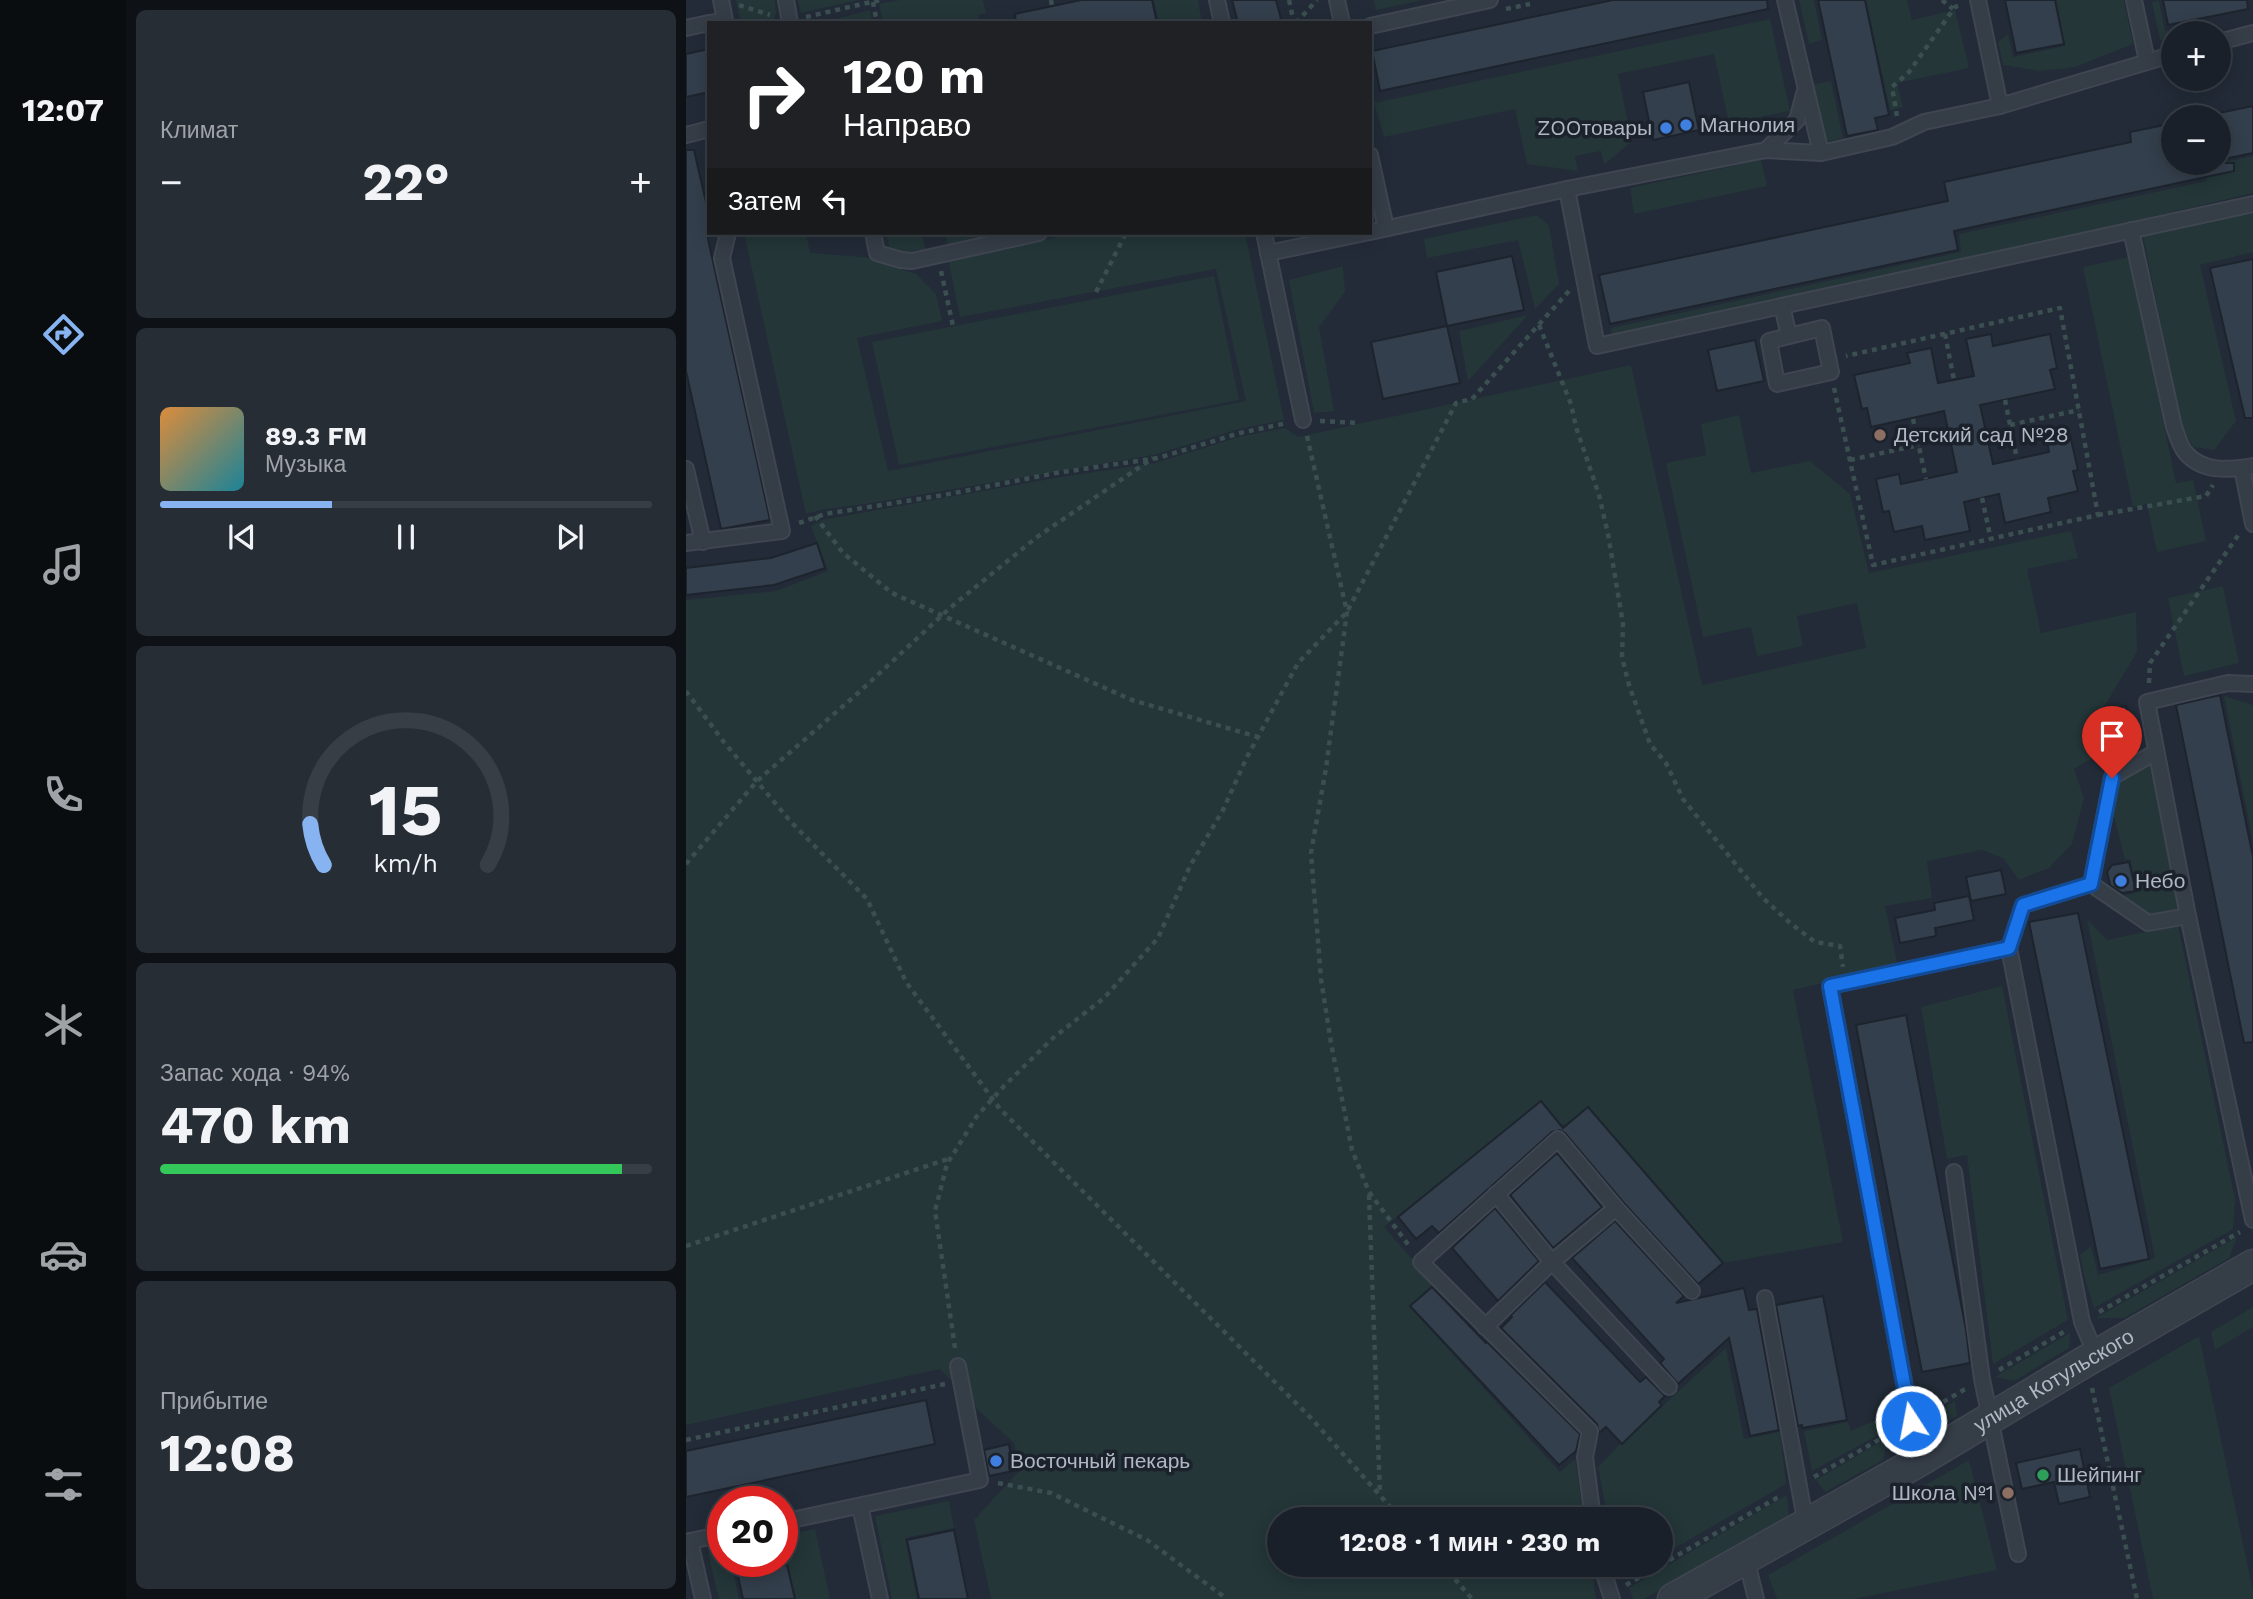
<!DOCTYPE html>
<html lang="ru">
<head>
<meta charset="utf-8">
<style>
  :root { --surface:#1a2029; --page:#272d35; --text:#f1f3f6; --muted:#9fa3a8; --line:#383e46; --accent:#88b3f1 }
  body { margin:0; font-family:"Work Sans",sans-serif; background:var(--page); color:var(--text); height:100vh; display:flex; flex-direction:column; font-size:26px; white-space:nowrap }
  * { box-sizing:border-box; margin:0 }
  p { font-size:23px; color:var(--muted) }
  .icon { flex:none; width:38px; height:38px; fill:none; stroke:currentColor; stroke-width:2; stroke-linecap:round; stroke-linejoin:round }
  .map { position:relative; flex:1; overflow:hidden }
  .side { display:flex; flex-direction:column; gap:10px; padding:10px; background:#0e1217; width:560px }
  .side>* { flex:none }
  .hud { position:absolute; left:21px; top:21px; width:665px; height:214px; border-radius:0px; box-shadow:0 4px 18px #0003,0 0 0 2px var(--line); background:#202124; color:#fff; overflow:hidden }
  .controls { position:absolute; left:1475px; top:21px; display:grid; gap:14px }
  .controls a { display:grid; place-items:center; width:70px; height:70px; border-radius:50%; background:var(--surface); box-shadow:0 4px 18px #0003,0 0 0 2px var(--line); font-size:35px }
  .speed { position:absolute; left:21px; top:1486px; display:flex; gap:14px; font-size:35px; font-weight:700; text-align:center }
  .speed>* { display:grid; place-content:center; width:91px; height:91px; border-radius:50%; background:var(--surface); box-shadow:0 4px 18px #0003,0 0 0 2px var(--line); line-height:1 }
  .speed .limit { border:10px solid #d22; background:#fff; color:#111 }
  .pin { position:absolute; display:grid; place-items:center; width:60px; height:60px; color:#fff; margin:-72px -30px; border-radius:50% 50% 50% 0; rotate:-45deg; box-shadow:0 0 7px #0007 }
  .pin .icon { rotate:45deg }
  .me { position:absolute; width:77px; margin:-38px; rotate:349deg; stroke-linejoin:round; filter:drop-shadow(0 0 5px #0008) }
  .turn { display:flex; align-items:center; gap:24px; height:147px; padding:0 21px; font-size:32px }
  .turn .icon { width:91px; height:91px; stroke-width:2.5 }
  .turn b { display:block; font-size:49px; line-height:60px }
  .then { display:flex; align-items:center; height:66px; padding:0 21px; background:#0003; gap:14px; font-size:26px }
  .big { font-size:52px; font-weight:700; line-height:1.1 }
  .side .card { flex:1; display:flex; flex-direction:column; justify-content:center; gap:10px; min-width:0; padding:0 24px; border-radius:10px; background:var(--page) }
  .side .dial { align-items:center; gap:0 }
  .dial svg { height:182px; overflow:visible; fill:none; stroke:var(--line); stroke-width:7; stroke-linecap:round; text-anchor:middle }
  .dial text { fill:var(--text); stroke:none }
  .song { display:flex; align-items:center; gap:21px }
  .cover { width:84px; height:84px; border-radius:10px; background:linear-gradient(135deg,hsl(30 70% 55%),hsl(190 70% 35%)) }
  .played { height:7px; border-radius:4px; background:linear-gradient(90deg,var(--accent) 35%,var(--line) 35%) }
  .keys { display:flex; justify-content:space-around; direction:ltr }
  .heat { display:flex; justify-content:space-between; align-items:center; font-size:38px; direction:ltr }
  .charge { height:10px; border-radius:5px; background:linear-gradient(90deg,#34c759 94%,var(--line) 0) }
  .trip { position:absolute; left:581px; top:1507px; width:406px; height:70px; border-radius:35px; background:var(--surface); box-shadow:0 4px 18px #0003,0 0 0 2px var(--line); font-weight:700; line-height:70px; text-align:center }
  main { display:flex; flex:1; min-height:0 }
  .dock { display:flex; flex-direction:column; width:126px; justify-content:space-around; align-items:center; background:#0a0d10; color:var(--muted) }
  .dock .icon { width:49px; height:49px }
  .dock .current { color:var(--accent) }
  .dock b { font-size:32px; color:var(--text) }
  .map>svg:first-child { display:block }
  .green { fill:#243638 }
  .building { fill:#343f4d; stroke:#1d242e; stroke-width:2 }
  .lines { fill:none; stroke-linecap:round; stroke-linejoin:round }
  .lane-casing { stroke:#3f4651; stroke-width:18 }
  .street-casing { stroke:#3f4651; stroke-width:33 }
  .path { stroke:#3c4f50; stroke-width:4.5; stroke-dasharray:5 5; stroke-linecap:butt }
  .lane { stroke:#353d47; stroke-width:14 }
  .street { stroke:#353d47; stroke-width:30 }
  .route-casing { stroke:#114b97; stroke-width:18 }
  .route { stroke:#1a73e8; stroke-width:12 }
  .shop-dot { fill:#3f7fe0; stroke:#1b222c; stroke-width:2.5 }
  .education-dot { fill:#8d6e63; stroke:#1b222c; stroke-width:2.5 }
  .leisure-dot { fill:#2e9e5b; stroke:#1b222c; stroke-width:2.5 }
  .labels { text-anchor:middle; stroke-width:7; stroke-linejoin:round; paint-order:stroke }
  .poi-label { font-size:21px; fill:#b0b8c4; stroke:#1b222c; text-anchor:start }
  .street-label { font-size:21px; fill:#b0b8c4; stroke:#1b222c }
</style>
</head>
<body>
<main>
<nav class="dock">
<b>12:07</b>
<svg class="icon current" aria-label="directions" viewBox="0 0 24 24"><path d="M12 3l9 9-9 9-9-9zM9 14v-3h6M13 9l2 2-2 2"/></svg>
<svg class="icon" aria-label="music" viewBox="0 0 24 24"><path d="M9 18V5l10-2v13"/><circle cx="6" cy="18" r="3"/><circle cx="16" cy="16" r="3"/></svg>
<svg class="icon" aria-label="phone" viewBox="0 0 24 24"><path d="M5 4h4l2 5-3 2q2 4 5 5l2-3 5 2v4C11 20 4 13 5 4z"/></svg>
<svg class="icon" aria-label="climate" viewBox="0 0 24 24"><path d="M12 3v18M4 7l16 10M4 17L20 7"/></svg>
<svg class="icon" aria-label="car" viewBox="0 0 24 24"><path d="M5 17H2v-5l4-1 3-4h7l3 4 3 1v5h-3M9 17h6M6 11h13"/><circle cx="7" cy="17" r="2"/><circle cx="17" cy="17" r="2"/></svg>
<svg class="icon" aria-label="filters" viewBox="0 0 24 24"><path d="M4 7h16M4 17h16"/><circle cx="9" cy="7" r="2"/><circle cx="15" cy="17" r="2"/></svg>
</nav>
<section class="side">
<div class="card"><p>Климат</p>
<div class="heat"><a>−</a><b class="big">22°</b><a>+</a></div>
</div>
<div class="card">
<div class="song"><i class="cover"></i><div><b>89.3 FM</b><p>Музыка</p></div></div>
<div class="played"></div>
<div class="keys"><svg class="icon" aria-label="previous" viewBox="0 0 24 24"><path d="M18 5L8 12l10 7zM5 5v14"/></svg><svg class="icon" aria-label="pause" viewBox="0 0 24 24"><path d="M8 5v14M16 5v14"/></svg><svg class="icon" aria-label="next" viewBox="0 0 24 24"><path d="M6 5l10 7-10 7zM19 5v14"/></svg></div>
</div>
<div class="card dial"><svg viewBox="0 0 100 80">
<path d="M14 69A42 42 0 1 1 86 69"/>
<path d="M14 69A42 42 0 0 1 8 51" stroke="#88b3f1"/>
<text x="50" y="56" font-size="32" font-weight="700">15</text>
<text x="50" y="72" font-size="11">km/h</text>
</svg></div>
<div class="card"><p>Запас хода · 94%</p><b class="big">470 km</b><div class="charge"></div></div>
<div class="card"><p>Прибытие</p><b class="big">12:08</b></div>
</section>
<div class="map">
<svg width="1567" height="1599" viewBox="0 0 1567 1599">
  <rect width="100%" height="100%" fill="#222b37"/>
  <g class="green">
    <polygon points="50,0 89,0 90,13 87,23 55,23"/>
    <polygon points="112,0 172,0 115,13"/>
    <polygon points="213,0 297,0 300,13 292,15 294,23 197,23 193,4"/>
    <polygon points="468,0 512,0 516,23 473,23"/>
    <polygon points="688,0 737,0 690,10"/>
    <polygon points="1113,0 1128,0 1136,40 1123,44"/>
    <polygon points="1180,0 1221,0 1226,20 1269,10 1283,68 1211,83 1217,107 1204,110"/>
    <polygon points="1370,0 1438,0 1447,44 1389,67 1354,71 1317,65 1312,42 1322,34 1327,57 1379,46"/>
    <polygon points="1473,1 1479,31 1523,22 1525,30 1508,33 1488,33 1487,38 1474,40 1466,2"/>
    <polygon points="184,10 186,23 136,23"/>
    <polygon points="1084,19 1104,111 1043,123 1028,54 932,74 946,141 918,165 915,151 889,156 892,171 841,164 829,109 698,137 688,103"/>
    <polygon points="1145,81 1157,138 1140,142 1128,84"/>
    <polygon points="1567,156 1567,193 1278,261 926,337 925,328 1275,252 1273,234 1521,181 1519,166"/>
    <polygon points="1075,160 1081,186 948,214 944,188"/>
    <polygon points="1567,211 1567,252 1514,265 1550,421 1528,450 1507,447 1496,427 1457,236"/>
    <polygon points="851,215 863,226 873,284 849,309 832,240 741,258 738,239"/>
    <polygon points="58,233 120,233 124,253 179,257 230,274 250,294 256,321 171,338 202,471 560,401 530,269 274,317 262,259 392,233 559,233 598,420 553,429 468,455 180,504 139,509 120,514"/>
    <polygon points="200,233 236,233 239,249 205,255"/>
    <polygon points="259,233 312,233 312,235 262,245"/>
    <polygon points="1443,257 1490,483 1507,480 1520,541 1471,552 1461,504 1447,507 1397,267"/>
    <polygon points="657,266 659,292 633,327 648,411 628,413 603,280"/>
    <polygon points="528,276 553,400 213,465 186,342"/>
    <polygon points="842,315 782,381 773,331"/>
    <polygon points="945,365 1016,685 1180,648 1171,603 1111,616 1117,646 1071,656 1065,627 1017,637 980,463 1020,455 1015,424 1053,415 1065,473 1124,461 1164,494 1183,573 1385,531 1392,558 1341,569 1355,633 1450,612 1451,652 1407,725 1412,755 1388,769 1398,798 1386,844 1363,868 1333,880 1317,858 1296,850 1241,861 1246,898 1199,906 1212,966 1107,990 1157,1242 1037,1263 881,1125 873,1124 855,1102 698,1227 748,1284 724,1307 874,1472 889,1459 898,1519 593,1519 593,1564 905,1565 910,1599 305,1599 288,1520 333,1471 328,1443 293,1411 254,1369 0,1425 0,600 90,591 142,571 125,526 136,520 374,477 469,463 556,436 599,428 612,437"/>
    <polygon points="1537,586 1553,663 1498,676 1482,598"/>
    <polygon points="1538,696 1567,705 1567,842"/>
    <polygon points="1467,763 1495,909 1462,916 1437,896 1452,892 1444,859 1439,860 1427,813 1430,782"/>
    <polygon points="1401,919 1421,940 1492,925 1549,1200 1547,1229 1408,1308 1399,1279 1394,1255 1405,1246 1412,1275 1469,1258"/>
    <polygon points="1316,986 1382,1320 1307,1364 1281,1155 1261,1159 1235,1007"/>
    <polygon points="1551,1237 1543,1258 1438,1318 1410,1318"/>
    <polygon points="1567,1307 1567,1327 1529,1350 1525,1332"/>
    <polygon points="1384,1333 1383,1348 1328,1381 1309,1377"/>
    <polygon points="1513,1336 1567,1591 1567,1599 1467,1599 1423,1388"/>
    <polygon points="1040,1348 1058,1439 1094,1432 1100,1484 975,1556 975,1519 922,1519 912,1467 931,1447"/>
    <polygon points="1269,1401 1271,1416 1233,1436 1231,1423"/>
    <polygon points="1197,1417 1200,1431 1126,1471 1118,1431 1162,1422 1165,1431"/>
    <polygon points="1201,1438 1197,1460 1139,1492 1130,1480"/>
    <polygon points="1283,1460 1311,1570 1168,1599 1091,1599 1082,1575"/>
    <polygon points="1101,1495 1103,1516 958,1599 947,1599 943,1588"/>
    <polygon points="263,1501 268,1528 219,1538 231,1599 206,1599 189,1516"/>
    <polygon points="129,1529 144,1599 110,1599 102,1564 48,1575 53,1599 33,1599 22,1553 37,1549 37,1561 96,1561 96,1536"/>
    <polygon points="932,1564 959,1564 959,1565 934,1579"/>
  </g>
  <g class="building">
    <polygon points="395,0 466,0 471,23 330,23 329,14"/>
    <polygon points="546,0 590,0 596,23 552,23"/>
    <polygon points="927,0 1081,0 1082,9 694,91 686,51"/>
    <polygon points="1132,0 1179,0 1203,115 1189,118 1192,130 1161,136"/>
    <polygon points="1319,0 1369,0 1378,44 1330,53"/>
    <polygon points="1477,0 1561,0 1562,9 1482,25"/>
    <polygon points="23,49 23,92 0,97 0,54"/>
    <polygon points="1003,82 1013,130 967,140 957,92"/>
    <polygon points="1567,106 1567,153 1533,160 1533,113"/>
    <polygon points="1488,123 1488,163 1548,163 1548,171 1268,231 1272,250 924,324 913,275 1262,201 1258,182 1445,142 1444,132"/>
    <polygon points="0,150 8,150 23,215 22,239 84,520 35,529 0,371"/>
    <polygon points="826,256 838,310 761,326 750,272"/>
    <polygon points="1567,259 1567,418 1559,418 1524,268"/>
    <polygon points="761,326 774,383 697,399 685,342"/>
    <polygon points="1305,334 1307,346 1364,334 1371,368 1364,370 1369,389 1294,405 1307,464 1363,452 1361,440 1384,435 1392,470 1387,471 1392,491 1362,498 1365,512 1319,523 1313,494 1278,502 1284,531 1239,540 1236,526 1208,532 1203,511 1197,512 1190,479 1213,474 1215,484 1271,472 1258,411 1185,427 1181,408 1176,409 1168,375 1224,363 1221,353 1245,348 1252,383 1288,376 1280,339"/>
    <polygon points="1069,340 1078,381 1031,391 1022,350"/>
    <polygon points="131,543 139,568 88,585 0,595 0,568 85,558"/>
    <polygon points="1534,695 1567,857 1567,1042 1558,1043 1490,705"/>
    <polygon points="1440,706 1447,741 1426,745 1418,711"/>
    <polygon points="1443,862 1450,891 1436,893 1424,885 1421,872 1426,865"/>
    <polygon points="1315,870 1320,894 1285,901 1280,877"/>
    <polygon points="1283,896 1288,920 1249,928 1250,936 1214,943 1209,918 1249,910 1248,903"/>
    <polygon points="1392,913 1463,1259 1414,1269 1343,922"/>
    <polygon points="1220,1015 1280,1330 1284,1363 1236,1372 1170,1025"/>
    <polygon points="855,1101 877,1128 902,1107 1037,1263 1012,1284 937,1202 879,1133 874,1130 866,1132 753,1233 746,1226 730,1239 712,1217"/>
    <polygon points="871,1153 916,1207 867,1248 824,1195"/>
    <polygon points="809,1208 853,1261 812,1301 766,1248"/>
    <polygon points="929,1221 998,1296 990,1303 1058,1288 1063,1310 1071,1309 1093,1430 1064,1436 1043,1338 992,1384 974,1363 978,1359 886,1258"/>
    <polygon points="859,1282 954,1382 960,1377 979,1396 973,1402 976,1405 936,1444 920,1427 913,1433 911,1424 815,1328 826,1317 825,1315"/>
    <polygon points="746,1287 800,1343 801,1342 894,1434 890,1451 873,1465 724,1306"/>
    <polygon points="1137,1296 1161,1420 1116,1428 1116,1425 1112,1426 1090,1305"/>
    <polygon points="240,1400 249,1444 0,1497 0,1451"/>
    <polygon points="323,1444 327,1471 303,1476 298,1450"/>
    <polygon points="1394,1449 1404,1497 1373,1504 1368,1482 1336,1489 1330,1463"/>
    <polygon points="268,1530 282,1599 233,1599 221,1540"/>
    <polygon points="101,1565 109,1599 57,1599 52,1576"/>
  </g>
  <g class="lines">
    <g class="lane-casing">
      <g id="lane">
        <polyline points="100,0 104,23"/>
        <polyline points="531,0 536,23"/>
        <polyline points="651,0 656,23"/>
        <polyline points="1099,0 1135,153"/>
        <polyline points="1292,0 1314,106"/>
        <polyline points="1448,0 1461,61"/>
        <polyline points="24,23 39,20 35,0"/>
        <polyline points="684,26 804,0"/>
        <polyline points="0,28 23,23"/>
        <polyline points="1533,42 1567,33"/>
        <polyline points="0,135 23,129"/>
        <polyline points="1080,150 1111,120 1118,94"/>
        <polyline points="684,155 700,228"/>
        <polyline points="881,189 911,346 1567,204"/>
        <path d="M1445,230L1488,427C1491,435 1494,446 1499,452C1516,473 1544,470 1567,466"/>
        <polyline points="684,232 881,189 1080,150 1135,153 1206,137 1238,122 1314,106 1488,54"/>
        <polyline points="187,233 191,253 215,260 226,261 353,233"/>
        <polyline points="578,233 617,420"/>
        <polyline points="582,253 679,233"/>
        <polyline points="1096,306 1103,336 1136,328 1145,372 1091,384 1083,341 1103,336"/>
        <polyline points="1556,468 1567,524"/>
        <polyline points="0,469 17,542"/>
        <polyline points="0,543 96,531 36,258 42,233"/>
        <polyline points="1567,684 1542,683 1461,702 1502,916 1567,1220"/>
        <polyline points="1405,884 1426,777 1470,752"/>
        <polyline points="1323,948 1337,905 1405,884 1462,923 1502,916"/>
        <polyline points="1268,1172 1296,1379 1332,1554"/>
        <polyline points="810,1194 866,1262 983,1387"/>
        <polyline points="1079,1298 1120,1525"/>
        <polyline points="799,1327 866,1262 930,1208"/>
        <polyline points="1233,1461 1144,986 1323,948 1396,1322 1410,1355"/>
        <polyline points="174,1506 194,1599"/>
        <polyline points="907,1519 899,1457 904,1431 735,1262 872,1139 930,1208 1006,1291"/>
        <polyline points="96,1522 294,1480 272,1366"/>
        <polyline points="4,1541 17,1599"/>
        <polyline points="0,1542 37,1534"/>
        <polyline points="1060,1558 1070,1599"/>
        <polyline points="915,1564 926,1599"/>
      </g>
    </g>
    <g class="street-casing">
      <g id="street">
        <path id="s1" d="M987,1599L1233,1461L1400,1361L1567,1265"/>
      </g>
    </g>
    <g class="path">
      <polyline points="365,0 366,6"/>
      <polyline points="603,0 608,23"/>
      <polyline points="1256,0 1267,9"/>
      <polyline points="187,2 191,23"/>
      <polyline points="53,5 84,15"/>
      <polyline points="820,9 844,4"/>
      <polyline points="120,17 194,0"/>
      <polyline points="610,23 631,0"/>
      <polyline points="1211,116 1206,87 1223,72 1269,7 1275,5"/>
      <polyline points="255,271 267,326"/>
      <polyline points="410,292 440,233"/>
      <polyline points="853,325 885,404 890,427 913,495 922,534 937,624 936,657 943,685 964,744 980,763 997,799 1077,898 1104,923 1129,942 1154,946 1157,967"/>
      <polyline points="1259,334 1268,380"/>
      <polyline points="1148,388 1187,565 1412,515 1374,308 1160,356"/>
      <polyline points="1319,400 1331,459"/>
      <polyline points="1227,419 1240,479"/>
      <polyline points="634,421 674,423"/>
      <polyline points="1324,425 1393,410"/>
      <polyline points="621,436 661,612 640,768 625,853 635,979 645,1043 666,1150 683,1192 724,1247"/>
      <polyline points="1164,460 1233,445"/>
      <polyline points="1296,498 1305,540"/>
      <polyline points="1412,515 1520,496 1527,485"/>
      <polyline points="129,516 157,553 206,593 446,700 572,737"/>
      <polyline points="113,523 139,514 258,495 370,473 472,458 554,433 601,423"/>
      <polyline points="1463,683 1464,663 1553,534"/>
      <polyline points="0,691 37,741 105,822 181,899 220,982 314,1109 625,1418 715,1519"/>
      <polyline points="0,864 71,781 171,694 265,607 351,537 467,458"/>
      <polyline points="683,1195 694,1494"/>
      <polyline points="0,1246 265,1158"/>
      <polyline points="1413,1312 1554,1232"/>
      <polyline points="269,1348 249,1211 261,1164 291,1116 318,1086 367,1038 418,998 472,938 504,866 537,810 561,757 612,663 661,612 770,403 786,399 883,291"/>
      <polyline points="1313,1370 1381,1330"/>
      <polyline points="1406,1388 1451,1599"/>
      <polyline points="1240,1412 1281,1388"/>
      <polyline points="0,1440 259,1384"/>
      <polyline points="1128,1477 1208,1431"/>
      <polyline points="312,1483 365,1493 461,1540 541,1599"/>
      <polyline points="756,1564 786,1599"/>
      <polyline points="940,1585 1096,1495"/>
    </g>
    <use href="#lane" class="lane"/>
    <use href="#street" class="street"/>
  </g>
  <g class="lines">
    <g class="route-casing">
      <polyline id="route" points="1225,1421 1144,986 1323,948 1337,905 1405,884 1426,778"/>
    </g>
    <use href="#route" class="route"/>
  </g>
  <g class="shop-dot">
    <circle cx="1000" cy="125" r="7"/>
    <circle cx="980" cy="128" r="7"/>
    <circle cx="1435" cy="881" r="7"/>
    <circle cx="310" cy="1461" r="7"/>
  </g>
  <g class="education-dot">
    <circle cx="1194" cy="435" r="7"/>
    <circle cx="1322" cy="1493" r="7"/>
  </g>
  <circle class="leisure-dot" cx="1357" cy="1475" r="7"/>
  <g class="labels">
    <g class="poi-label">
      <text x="1014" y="132">Магнолия</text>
      <text x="966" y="135" text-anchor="end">ZOOтовары</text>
      <text x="1208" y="442">Детский сад №28</text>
      <text x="1449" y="888">Небо</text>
      <text x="324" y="1468">Восточный пекарь</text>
      <text x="1371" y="1482">Шейпинг</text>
      <text x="1308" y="1500" text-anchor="end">Школа №1</text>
    </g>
    <g class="street-label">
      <text dy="7" stroke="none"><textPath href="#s1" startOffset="439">улица Котульского</textPath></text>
    </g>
  </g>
</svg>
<div class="controls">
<a>+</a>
<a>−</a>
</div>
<div class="speed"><div class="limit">20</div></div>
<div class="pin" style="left:1426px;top:778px;background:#d93025"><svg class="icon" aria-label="arrive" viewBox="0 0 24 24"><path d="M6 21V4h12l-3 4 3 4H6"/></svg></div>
<svg class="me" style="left:1225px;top:1421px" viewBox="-20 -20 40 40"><circle r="17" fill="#1a73e8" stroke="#fff" stroke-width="3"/><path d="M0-11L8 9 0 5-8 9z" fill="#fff"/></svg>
<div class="trip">12:08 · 1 мин · 230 m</div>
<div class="hud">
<div class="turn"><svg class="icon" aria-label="right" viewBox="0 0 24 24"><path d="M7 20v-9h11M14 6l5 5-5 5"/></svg><div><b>120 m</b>Направо</div></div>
<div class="then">Затем<svg class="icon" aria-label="left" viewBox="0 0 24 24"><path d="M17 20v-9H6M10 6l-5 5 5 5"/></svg></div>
</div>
</div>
</main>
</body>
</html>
